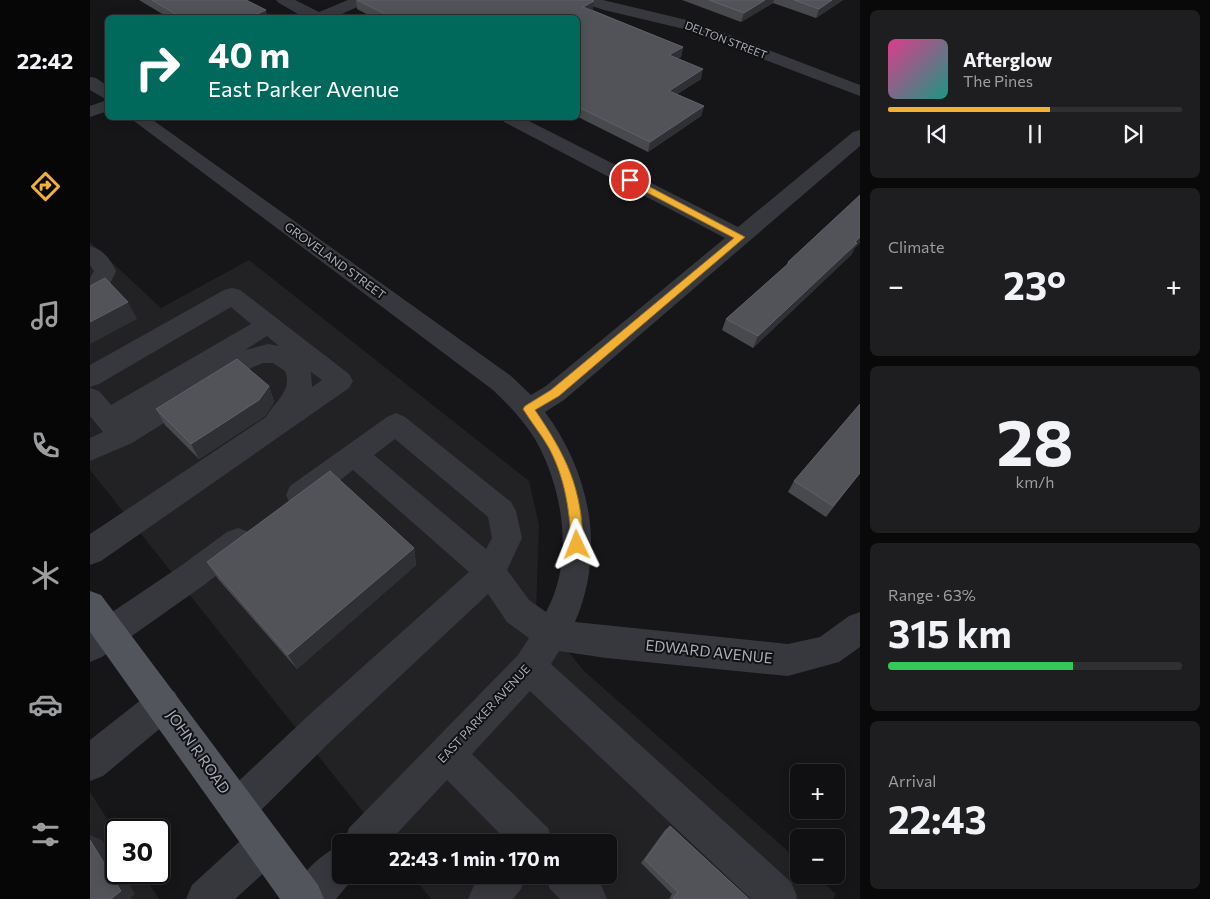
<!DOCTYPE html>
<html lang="en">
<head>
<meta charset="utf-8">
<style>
  :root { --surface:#101012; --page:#1e1e20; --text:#f1f3f6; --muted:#9c9d9f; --line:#303032; --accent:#f2b134 }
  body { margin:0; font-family:Commissioner,sans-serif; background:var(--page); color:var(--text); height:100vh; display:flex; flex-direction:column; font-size:19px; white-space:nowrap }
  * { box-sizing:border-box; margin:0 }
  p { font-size:16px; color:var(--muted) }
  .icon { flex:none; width:28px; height:28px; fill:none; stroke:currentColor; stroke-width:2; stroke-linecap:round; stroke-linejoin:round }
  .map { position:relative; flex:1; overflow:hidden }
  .drawer { display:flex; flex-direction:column; gap:10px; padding:10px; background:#09090a; width:350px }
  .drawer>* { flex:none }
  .banner { position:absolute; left:15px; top:15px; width:475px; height:105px; border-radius:8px; box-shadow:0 2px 12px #0003,0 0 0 1px var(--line); background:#00695c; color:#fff; overflow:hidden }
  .tools { position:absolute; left:700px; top:764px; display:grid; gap:10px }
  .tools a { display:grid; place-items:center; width:55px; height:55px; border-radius:8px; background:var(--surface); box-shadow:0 2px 12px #0003,0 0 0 1px var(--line); font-size:25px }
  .speed { position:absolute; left:15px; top:819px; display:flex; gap:10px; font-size:25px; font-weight:700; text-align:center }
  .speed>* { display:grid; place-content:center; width:65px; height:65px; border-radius:50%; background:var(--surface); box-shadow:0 2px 12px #0003,0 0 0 1px var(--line); line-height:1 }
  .speed .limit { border:2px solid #111; border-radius:8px; background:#fff; color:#111 }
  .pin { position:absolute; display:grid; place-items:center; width:42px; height:42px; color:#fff; margin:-21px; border:2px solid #fff; border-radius:50%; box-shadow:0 1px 5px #0007 }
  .me { position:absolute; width:55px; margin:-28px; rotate:358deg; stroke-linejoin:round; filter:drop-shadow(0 0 4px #0008) }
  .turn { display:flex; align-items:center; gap:18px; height:105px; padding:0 20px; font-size:22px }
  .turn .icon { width:65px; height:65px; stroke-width:2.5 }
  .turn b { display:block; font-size:35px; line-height:42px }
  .big { font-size:38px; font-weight:700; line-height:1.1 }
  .drawer .widget { flex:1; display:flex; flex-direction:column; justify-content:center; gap:8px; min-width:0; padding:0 18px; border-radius:8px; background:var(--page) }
  .drawer .dial { align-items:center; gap:0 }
  .dial b { font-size:65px; line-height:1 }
  .song { display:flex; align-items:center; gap:15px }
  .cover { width:60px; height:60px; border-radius:8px; background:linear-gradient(135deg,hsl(330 70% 55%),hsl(170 70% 35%)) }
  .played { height:5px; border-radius:2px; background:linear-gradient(90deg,var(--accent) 55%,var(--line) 55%) }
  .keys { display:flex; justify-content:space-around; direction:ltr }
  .heat { display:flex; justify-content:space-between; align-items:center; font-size:28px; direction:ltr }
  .charge { height:8px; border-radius:4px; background:linear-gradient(90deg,#34c759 63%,var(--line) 0) }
  .trip { position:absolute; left:242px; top:834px; width:285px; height:50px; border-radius:8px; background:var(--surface); box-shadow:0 2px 12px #0003,0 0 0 1px var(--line); font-weight:700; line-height:50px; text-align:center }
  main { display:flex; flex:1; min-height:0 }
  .tab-bar { display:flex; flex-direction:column; width:90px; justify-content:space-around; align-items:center; background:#060607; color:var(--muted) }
  .tab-bar .icon { width:35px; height:35px }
  .tab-bar .current { color:var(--accent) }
  .tab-bar b { font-size:22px; color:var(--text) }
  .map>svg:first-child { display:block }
  .built { fill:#222225 }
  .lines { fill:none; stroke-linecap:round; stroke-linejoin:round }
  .minor { fill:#37383d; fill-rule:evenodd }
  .major { fill:#53555c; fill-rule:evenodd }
  .wall { fill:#47494d }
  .shaded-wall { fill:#2f3033 }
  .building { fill:#525359; stroke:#5f6168 }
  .route { fill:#f2b134; stroke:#9d7322 }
  .labels { text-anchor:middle; stroke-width:4; stroke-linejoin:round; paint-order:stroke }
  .far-street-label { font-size:11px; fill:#a8adb8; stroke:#111113 }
  .street-label { font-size:12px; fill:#a8adb8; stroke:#111113 }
  .near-street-label { font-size:15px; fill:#a8adb8; stroke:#111113 }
</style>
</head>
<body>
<main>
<nav class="tab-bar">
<b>22:42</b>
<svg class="icon current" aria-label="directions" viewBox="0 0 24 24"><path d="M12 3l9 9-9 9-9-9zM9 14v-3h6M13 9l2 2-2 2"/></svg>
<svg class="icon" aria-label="music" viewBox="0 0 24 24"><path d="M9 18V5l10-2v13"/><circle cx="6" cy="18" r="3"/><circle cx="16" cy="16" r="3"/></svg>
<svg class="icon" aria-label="phone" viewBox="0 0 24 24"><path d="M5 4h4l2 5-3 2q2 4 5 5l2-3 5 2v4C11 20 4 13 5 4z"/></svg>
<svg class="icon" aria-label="climate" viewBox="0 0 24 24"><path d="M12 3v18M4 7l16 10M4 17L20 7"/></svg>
<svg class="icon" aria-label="car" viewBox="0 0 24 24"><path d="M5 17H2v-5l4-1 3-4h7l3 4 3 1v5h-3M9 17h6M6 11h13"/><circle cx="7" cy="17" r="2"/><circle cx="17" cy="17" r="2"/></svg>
<svg class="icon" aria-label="filters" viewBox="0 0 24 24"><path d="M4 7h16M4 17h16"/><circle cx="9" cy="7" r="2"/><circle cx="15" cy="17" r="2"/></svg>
</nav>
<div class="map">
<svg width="770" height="899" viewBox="0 0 770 899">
  <rect width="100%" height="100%" fill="#161618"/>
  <g class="built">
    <polygon points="0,242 71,308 159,260 439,481 449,525 446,612 494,671 709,861 709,875 725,875 746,894 743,899 341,899 322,875 519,875 519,842 297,842 0,470"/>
    <polygon points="0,792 26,833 26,872 52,873 69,899 0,899"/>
  </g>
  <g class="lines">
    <g class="minor">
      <polygon points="186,0 205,0 229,12 258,0 278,0 276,3 243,18 215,18 189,3"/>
      <polygon points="490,0 513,0 605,22 770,85 770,96 594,29 514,10 493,3"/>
      <polygon points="0,77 6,78 18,86 18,111 0,117 0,106 17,100 0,90"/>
      <path d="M40,118H60L421,376L441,395L456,386L635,238L414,122L411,118H433L648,227L763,132L770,130V146L474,400L455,412C500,473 516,550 485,622L698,644L730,637L759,616L770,612V647L749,662L698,676L516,658L469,651L461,664L701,882L707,896L706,899H661L440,691L382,754L458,828L463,842H418L357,780L299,842H254L259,828L428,655L439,638L417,622L398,594L244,738L160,821L147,827L134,821L128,808L134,795L220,714L379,572L263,470L220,504L210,507L200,504L196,495L200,486L297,417L306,413L315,417L421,502L426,511L432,538L417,570L439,600L456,612C485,560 473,488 445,439C433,420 419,405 403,390ZM305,439L398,517L402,538L396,549L284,455Z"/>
      <path d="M0,246C14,250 20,259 26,271L18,288L0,296V278L4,271L0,265Z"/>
      <path d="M142,288L150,290L259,374L263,381L259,388L11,561L0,565V534L176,417C184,402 203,391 195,371L183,363H173L163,367L42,443L0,461V438L13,432L0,416V388L9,391L21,405L161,324L141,307L9,384L0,387V365L134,290ZM177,336L189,346L178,344L155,350ZM221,372L232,380L222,387Z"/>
      <polygon points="148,528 159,532 163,541 159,550 114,585 12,657 0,662 0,627 92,565 137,532"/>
      <polygon points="73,687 85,692 90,704 85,716 13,776 0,781 0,740 61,692"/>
      <polygon points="174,827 188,832 193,846 188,860 145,899 96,899 102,885 160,832"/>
      <path d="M251,845V875H266L246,899H198C207,877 229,855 251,845Z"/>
      <polygon points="392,875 437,875 431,889 423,899 378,899 384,885"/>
      <polygon points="454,875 502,875 511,885 517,899 470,899 460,889"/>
    </g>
    <polygon class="major" points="0,591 11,595 228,885 234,899 190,899 0,632"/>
  </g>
  <g class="wall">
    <polygon points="49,0 156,0 178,18 79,18"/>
    <polygon points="266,0 503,10 593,47 591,57 587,59 611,79 587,94 614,106 611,116 558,152 488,117 488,18 284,18 267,9"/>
    <polygon points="592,0 753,0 726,18 683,3 651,22"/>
    <polygon points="764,249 761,255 663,348 632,330 636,319 696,266 698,262"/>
    <polygon points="179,386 184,402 175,416 109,459 75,425 66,409"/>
    <polygon points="770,473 736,517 698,492 704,481"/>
    <polygon points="324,548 326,565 207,669 128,579 117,562"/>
    <polygon points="580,826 659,899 579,899 582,894 551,863 575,830"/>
  </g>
  <g class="shaded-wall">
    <polygon points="675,0 684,0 683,3 651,22 654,13"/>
    <polygon points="742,0 753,0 726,18 729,9"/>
    <polygon points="504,1 503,11 493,7"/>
    <polygon points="176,10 178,18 158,18"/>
    <polygon points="593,47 591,57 577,65 579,55"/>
    <polygon points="613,69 611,79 577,101 579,91"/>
    <polygon points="614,106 611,116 558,152 560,142"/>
    <polygon points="770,237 770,243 764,249 761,255 663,348 668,336"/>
    <polygon points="38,302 47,319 0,344 0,322"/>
    <polygon points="179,386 184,402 175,416 109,459 101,444"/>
    <polygon points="324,548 326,565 207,669 198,655"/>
    <polygon points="0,835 12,840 26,863 26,872 32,872 45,894 40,899 21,899 0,840"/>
  </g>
  <g class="building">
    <polygon points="62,0 156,0 176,10 158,18 92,18"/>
    <polygon points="267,0 501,0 504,1 493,7 593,47 579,55 613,69 579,91 614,106 560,142 488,107 488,18 303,18"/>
    <polygon points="619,0 675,0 654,13"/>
    <polygon points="704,0 742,0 729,9"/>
    <polygon points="770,195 770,237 765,242 767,243 668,336 636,319 699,263 698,262"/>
    <polygon points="15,278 38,302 0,322 0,286"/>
    <polygon points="147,359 179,386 169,400 101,444 66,409"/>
    <polygon points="770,404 770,473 743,506 704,481"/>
    <polygon points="240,471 324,548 198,655 117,562"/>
    <polygon points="580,826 659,899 583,899 588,892 555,860"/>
    <polygon points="0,840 31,891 21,899 0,899"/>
  </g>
  <path class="route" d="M537,178H543L655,237L469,396L445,410C477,457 492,488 493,545L492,549L487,551L483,549L481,545C480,511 475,478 459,448C451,434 441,422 433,409L435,406L461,390L644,238L537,182Z"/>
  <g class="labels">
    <g class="far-street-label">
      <text transform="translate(636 40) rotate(21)" y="4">DELTON STREET</text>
    </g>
    <g class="street-label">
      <text transform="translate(245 261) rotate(36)" y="4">GROVELAND STREET</text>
      <text transform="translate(394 714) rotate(-47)" y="4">EAST PARKER AVENUE</text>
    </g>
    <g class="near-street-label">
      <text transform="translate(619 652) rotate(6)" y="5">EDWARD AVENUE</text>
      <text transform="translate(108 752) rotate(55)" y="5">JOHN R ROAD</text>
    </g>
  </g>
</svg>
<div class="tools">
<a>+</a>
<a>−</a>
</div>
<div class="speed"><div class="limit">30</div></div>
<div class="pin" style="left:540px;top:180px;background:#d93025"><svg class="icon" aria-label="arrive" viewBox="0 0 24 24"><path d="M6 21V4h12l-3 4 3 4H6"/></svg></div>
<svg class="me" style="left:487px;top:545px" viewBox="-20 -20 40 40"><path d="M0-17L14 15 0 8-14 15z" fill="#f2b134" stroke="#fff" stroke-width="4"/></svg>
<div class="trip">22:43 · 1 min · 170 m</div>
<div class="banner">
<div class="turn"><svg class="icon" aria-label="right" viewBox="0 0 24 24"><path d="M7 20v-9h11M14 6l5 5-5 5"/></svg><div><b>40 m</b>East Parker Avenue</div></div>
</div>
</div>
<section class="drawer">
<div class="widget">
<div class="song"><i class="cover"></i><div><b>Afterglow</b><p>The Pines</p></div></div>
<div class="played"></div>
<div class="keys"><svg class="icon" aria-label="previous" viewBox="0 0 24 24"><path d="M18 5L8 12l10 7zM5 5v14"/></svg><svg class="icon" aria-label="pause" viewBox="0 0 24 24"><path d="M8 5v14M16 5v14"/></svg><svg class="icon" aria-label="next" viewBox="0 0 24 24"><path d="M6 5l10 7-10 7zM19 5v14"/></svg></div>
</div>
<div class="widget"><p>Climate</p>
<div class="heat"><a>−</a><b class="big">23°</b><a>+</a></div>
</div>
<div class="widget dial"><b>28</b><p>km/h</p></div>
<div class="widget"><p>Range · 63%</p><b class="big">315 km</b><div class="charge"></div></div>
<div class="widget"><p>Arrival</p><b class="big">22:43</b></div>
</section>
</main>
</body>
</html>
